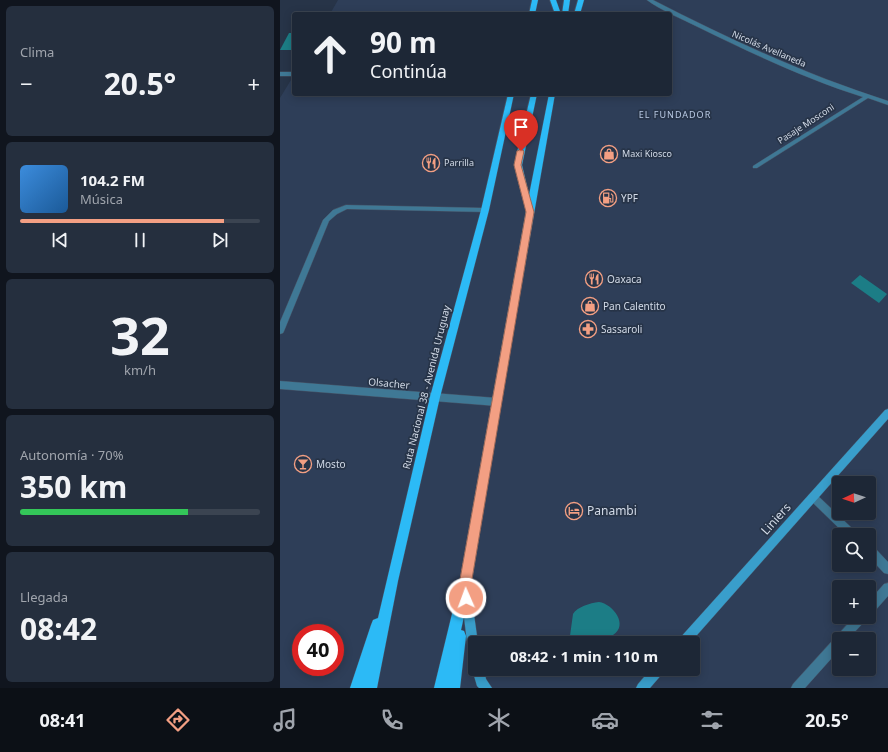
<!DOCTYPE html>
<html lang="es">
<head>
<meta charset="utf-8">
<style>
  :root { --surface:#1d2736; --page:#252f3e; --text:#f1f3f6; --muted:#a0a5ad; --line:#3b4451; --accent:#f39f83 }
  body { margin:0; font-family:"Noto Sans",sans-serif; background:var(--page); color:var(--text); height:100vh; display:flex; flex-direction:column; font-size:15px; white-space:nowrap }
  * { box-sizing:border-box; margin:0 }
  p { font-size:13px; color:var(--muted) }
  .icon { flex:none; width:22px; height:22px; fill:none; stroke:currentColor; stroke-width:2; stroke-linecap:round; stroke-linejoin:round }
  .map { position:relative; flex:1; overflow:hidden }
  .sheet { display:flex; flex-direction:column; gap:6px; padding:6px; background:#10151e; width:280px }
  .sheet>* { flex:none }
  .banner { position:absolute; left:12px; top:12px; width:380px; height:84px; border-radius:4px; box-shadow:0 2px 10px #0003,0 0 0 1px var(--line); background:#1d2736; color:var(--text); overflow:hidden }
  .needle { width:26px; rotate:267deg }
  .buttons { position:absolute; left:552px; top:476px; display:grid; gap:8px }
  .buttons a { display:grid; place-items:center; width:44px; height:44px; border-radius:4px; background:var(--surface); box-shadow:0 2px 10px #0003,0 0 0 1px var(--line); font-size:20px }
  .speed { position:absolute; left:12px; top:624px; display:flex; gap:8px; font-size:20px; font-weight:700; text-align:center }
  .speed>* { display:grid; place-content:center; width:52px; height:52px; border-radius:50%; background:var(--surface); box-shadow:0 2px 10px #0003,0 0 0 1px var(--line); line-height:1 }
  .speed .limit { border:6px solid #d22; background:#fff; color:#111 }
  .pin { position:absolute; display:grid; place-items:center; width:34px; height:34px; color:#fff; margin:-41px -17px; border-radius:50% 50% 50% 0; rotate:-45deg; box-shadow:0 0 4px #0007 }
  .pin .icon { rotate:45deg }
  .me { position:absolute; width:44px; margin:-22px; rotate:358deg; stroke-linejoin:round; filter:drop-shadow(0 0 3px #0008) }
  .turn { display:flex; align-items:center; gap:14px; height:84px; padding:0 12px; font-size:18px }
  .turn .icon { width:52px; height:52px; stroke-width:2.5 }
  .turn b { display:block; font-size:28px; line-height:34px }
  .big { font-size:30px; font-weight:700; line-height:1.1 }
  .sheet .tile { flex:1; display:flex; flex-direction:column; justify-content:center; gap:6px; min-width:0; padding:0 14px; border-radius:6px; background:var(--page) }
  .sheet .dial { align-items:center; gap:0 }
  .dial b { font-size:52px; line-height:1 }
  .song { display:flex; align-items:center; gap:12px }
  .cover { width:48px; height:48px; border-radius:6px; background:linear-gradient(135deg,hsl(210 70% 55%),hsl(210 70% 35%)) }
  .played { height:4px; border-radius:2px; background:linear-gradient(90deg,var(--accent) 85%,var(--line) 85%) }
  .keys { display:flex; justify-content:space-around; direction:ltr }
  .heat { display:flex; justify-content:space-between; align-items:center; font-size:22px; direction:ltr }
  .charge { height:6px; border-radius:3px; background:linear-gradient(90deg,#34c759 70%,var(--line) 0) }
  .trip { position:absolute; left:188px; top:636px; width:232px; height:40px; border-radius:4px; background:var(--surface); box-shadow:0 2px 10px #0003,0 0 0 1px var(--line); font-weight:700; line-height:40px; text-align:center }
  .dock { display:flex; height:64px; justify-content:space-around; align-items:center; background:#0c1016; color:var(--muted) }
  .dock .icon { width:28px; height:28px }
  .dock .selected { color:var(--accent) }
  .dock b { font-size:18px; color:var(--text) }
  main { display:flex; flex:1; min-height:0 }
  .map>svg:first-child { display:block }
  .built { fill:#2e3e58; fill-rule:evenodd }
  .water { fill:#1c7d86 }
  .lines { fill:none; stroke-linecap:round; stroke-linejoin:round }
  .lane-casing { stroke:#465265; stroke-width:1 }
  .street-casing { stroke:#465265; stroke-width:1 }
  .secondary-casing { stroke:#465265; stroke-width:1 }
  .primary-casing { stroke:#465265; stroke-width:1 }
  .lane { fill:#3f7895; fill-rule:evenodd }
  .street { fill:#3f7895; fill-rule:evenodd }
  .secondary { fill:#399ecb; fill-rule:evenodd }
  .primary { fill:#2cbaf6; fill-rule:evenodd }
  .route { fill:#f39f83; stroke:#9e6755 }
  .labels { text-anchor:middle; stroke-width:3.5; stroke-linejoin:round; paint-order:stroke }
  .far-street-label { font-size:9px; fill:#d2dae7; stroke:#273448 }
  .far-neighbourhood-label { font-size:9px; letter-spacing:1px; fill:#b9c9e3; stroke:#273448 }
  .far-poi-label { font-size:9px; fill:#d2dae7; stroke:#273448; text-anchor:start }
  .poi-label { font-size:10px; fill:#d2dae7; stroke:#273448; text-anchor:start }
  .street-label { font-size:10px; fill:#d2dae7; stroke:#273448 }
  .near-poi-label { font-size:12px; fill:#d2dae7; stroke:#273448; text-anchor:start }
  .near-street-label { font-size:12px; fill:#d2dae7; stroke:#273448 }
</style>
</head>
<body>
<main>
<section class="sheet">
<div class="tile"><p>Clima</p>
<div class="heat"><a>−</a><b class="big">20.5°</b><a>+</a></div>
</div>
<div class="tile">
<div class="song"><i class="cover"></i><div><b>104.2 FM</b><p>Música</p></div></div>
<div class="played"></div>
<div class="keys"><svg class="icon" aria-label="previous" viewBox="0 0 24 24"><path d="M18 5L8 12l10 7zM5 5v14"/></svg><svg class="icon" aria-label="pause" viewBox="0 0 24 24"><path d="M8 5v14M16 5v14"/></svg><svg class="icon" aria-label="next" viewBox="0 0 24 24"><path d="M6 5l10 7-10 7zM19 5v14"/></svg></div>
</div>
<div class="tile dial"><b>32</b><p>km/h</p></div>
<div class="tile"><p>Autonomía · 70%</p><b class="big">350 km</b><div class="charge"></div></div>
<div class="tile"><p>Llegada</p><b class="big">08:42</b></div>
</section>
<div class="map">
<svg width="608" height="688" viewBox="0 0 608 688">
  <rect width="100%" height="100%" fill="#273448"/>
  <path class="built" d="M58,0H608V688H0V98L14,75V94H390V14H50ZM559,483H589V513H559ZM559,535H589V565H559ZM559,587H589V617H559ZM21,633H55V667H21ZM559,639H589V669H559ZM195,643H413V669H195Z"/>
  <g class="water">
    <polygon points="9,33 14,33 14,50 0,50"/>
    <polygon points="580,275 607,294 599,303 571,283"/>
    <path d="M319,602C333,604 349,625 333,635C331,636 329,636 327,636C324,638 322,641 320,642C315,645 296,643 289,643L293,614C297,607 310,603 319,602Z"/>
  </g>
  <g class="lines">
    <g class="lane-casing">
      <g id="lane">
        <polygon points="66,205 205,208 208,210 205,212 67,209 57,214 49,221 4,331 3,333 0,334 0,322 43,220 53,210"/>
        <polygon points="533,492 536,494 576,532 578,535 566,535 530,500 528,497 530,494"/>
        <polygon points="589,545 593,546 608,562 608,574 604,573 589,557"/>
        <polygon points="608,583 608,596 593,613 589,614 589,601 604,584"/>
        <polygon points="574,617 586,617 585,621 568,639 559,639 559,650 525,688 511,688 513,684"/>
      </g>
    </g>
    <g class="street-casing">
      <g id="street">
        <path d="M367,0H373C449,39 526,75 608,101V105L588,98L477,168H473V166L583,97C526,79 471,53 418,27C402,19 380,10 367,0Z"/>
        <rect x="0" y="72" width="14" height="4"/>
        <polygon points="0,381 217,398 220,399 221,402 220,405 217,406 0,389"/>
      </g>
    </g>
    <g class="secondary-casing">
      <g id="secondary">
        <polygon points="608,409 608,419 410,643 398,643 399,639 605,410"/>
        <polygon points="186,588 190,589 191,593 198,643 195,643 195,664 191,662 189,658 181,593 182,589"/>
        <polygon points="194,665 195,665 195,669 204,669 206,679 212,688 199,688 197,686 192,669"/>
        <polygon points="371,669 385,669 383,673 370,688 356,688 358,684"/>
      </g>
    </g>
    <g class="primary-casing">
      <g id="primary">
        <polygon points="252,0 258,0 255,14 249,14"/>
        <polygon points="270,0 276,0 281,14 275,14"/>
        <polygon points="284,0 290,0 288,14 282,14"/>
        <polygon points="298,0 304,0 300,14 294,14"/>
        <polygon points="228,94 234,94 209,210 160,397 118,581 97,688 70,688 91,625 93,620 98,618 150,397 201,210"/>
        <polygon points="251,94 257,94 242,165 249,195 269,94 275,94 231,345 191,585 181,630 184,631 186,636 180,688 154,688 179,585 246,211 234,165"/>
      </g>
    </g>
    <use href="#lane" class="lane"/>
    <use href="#street" class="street"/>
    <use href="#secondary" class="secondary"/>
    <use href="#primary" class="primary"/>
  </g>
  <polygon class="route" points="241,149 244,151 241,165 254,212 191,585 192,598 191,602 186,604 182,602 179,585 246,212 234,165 237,151"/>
  <defs>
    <g id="shop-ring" transform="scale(0.9)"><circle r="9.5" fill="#273448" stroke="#f39f83" stroke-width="1.5"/><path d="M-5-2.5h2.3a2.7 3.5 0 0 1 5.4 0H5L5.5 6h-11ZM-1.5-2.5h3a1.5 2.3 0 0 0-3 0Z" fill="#f39f83"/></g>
    <g id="restaurant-ring" transform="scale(0.9)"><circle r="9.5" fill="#273448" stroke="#f39f83" stroke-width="1.5"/><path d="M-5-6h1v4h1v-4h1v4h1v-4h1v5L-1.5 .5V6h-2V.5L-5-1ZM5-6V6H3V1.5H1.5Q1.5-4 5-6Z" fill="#f39f83"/></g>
    <g id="fuel-ring" transform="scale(0.9)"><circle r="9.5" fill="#273448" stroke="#f39f83" stroke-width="1.5"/><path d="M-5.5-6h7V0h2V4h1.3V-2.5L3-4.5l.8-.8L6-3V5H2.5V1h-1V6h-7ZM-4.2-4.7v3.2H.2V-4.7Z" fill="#f39f83"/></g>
    <g id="pharmacy-ring" transform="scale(0.9)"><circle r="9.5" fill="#273448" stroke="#f39f83" stroke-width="1.5"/><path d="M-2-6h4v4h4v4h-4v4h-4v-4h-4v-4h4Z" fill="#f39f83"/></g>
    <g id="bar-ring" transform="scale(0.9)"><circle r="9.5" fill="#273448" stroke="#f39f83" stroke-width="1.5"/><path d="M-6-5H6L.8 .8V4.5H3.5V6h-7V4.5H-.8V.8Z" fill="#f39f83"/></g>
    <g id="hotel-ring" transform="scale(0.9)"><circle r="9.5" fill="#273448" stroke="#f39f83" stroke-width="1.5"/><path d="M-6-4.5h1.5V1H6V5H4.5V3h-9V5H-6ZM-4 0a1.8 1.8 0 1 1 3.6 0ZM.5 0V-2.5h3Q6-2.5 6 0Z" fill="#f39f83"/></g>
  </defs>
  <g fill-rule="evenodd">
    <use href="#shop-ring" x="329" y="154"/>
    <use href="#restaurant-ring" x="151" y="163"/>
    <use href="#fuel-ring" x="328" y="198"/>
    <use href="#restaurant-ring" x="314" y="279"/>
    <use href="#shop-ring" x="310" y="306"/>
    <use href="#pharmacy-ring" x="308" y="329"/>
    <use href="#bar-ring" x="23" y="464"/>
    <use href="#hotel-ring" x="294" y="511"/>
  </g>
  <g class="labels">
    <g class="far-street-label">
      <text transform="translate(489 49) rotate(23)" y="3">Nicolás Avellaneda</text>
      <text transform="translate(526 124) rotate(-33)" y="3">Pasaje Mosconi</text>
    </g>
    <g class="far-neighbourhood-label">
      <text x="395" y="118">EL FUNDADOR</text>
    </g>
    <g class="far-poi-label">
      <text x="342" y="157">Maxi Kiosco</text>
      <text x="164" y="166">Parrilla</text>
    </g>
    <g class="poi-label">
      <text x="341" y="202">YPF</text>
      <text x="327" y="283">Oaxaca</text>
      <text x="323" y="310">Pan Calentito</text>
      <text x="321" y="333">Sassaroli</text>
      <text x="36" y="468">Mosto</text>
    </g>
    <g class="street-label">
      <text transform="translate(109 383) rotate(5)" y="4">Olsacher</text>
      <text transform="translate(146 387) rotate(-76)" y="4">Ruta Nacional 38 - Avenida Uruguay</text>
    </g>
    <g class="near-poi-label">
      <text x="307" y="515">Panambi</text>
    </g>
    <g class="near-street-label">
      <text transform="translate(496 519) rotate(-48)" y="4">Liniers</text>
    </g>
  </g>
</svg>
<div class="buttons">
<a><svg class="needle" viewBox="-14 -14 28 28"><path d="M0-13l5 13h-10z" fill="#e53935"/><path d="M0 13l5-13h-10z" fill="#a0a5ad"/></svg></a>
<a><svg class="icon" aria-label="search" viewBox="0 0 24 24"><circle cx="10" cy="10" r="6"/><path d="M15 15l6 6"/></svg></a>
<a>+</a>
<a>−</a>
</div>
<div class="speed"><div class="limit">40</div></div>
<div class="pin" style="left:241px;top:151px;background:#d93025"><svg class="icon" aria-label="arrive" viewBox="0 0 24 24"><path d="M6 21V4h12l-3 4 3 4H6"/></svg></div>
<svg class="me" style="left:186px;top:598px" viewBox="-20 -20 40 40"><circle r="17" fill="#f39f83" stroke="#fff" stroke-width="3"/><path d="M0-11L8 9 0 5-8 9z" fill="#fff"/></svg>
<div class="trip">08:42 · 1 min · 110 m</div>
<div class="banner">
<div class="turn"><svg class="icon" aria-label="ahead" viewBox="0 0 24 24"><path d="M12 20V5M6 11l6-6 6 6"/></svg><div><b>90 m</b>Continúa</div></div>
</div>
</div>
</main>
<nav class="dock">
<b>08:41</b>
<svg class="icon selected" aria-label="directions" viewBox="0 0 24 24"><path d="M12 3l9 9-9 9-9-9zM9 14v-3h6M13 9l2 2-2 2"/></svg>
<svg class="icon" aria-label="music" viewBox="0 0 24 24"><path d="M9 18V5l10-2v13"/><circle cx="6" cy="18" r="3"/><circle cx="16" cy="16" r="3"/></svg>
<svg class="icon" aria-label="phone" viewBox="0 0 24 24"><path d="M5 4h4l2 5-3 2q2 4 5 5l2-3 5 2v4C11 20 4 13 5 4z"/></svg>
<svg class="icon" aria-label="climate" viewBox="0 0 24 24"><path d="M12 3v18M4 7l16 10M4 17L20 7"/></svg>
<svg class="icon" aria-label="car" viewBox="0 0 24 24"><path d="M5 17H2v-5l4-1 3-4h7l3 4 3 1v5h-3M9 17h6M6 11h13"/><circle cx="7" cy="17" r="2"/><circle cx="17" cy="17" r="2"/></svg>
<svg class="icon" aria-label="filters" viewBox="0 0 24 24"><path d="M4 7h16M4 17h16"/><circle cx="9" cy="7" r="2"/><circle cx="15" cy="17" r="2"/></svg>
<b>20.5°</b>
</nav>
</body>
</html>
